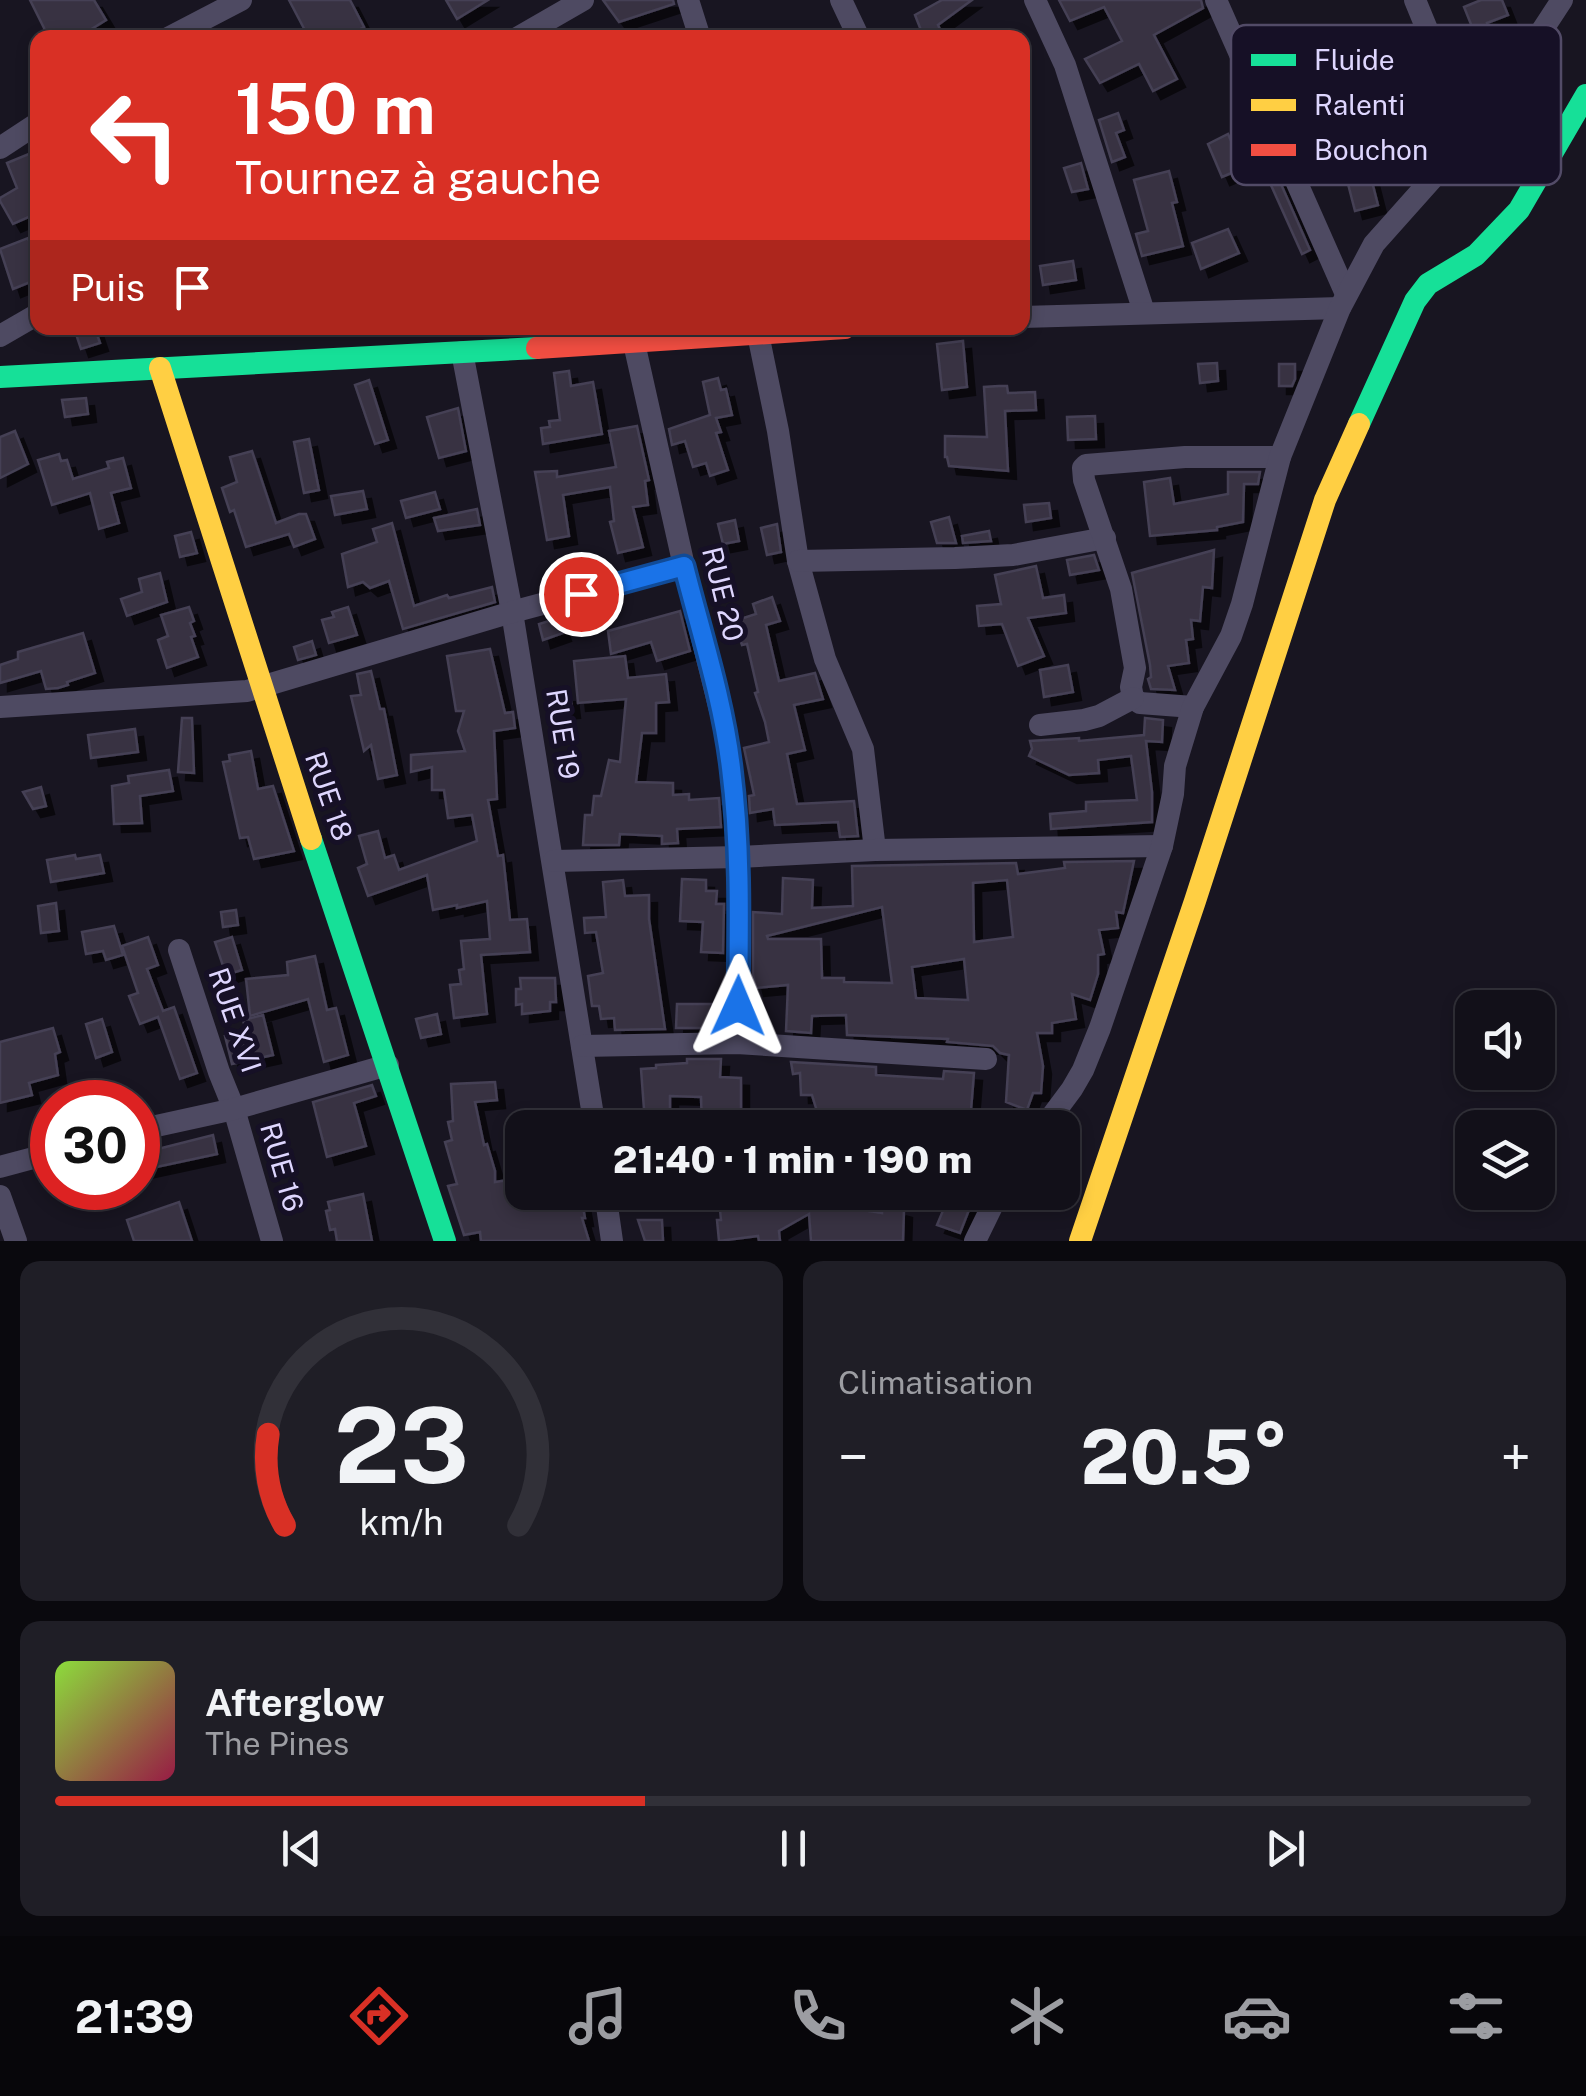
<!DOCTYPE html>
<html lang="fr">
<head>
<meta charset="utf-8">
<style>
  :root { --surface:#121019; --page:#1f1e26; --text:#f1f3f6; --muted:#9c9da2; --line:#313038; --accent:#d93025 }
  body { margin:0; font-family:"Public Sans",sans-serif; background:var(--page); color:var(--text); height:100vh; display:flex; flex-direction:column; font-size:38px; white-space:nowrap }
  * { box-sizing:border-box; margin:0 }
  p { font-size:32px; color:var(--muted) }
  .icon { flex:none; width:55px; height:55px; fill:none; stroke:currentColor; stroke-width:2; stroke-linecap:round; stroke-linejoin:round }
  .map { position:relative; height:1241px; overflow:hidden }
  .side { display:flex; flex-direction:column; gap:20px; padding:20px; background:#0a090e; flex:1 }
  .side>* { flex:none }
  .guide { position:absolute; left:30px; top:30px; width:1000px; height:305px; border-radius:20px; box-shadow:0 5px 15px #0003,0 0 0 2px var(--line); background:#d93025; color:#fff; overflow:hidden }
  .tools { position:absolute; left:1455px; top:990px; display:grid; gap:20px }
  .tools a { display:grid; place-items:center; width:100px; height:100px; border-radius:20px; background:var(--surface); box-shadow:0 5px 15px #0003,0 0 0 2px var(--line); font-size:50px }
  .speed { position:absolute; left:30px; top:1080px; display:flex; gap:20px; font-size:50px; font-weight:700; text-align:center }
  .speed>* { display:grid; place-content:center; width:130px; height:130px; border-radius:50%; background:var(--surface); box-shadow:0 5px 15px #0003,0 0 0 2px var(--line); line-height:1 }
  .speed .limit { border:15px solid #d22; background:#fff; color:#111 }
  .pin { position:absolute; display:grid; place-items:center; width:85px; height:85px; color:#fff; margin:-42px; border:5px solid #fff; border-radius:50%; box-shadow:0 2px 10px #0007 }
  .me { position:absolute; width:110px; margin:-55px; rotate:1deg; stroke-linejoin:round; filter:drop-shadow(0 0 8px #0008) }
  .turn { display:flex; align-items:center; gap:35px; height:210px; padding:0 40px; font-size:45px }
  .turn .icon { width:130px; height:130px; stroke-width:2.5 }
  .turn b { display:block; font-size:70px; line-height:85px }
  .then { display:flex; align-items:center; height:95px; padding:0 40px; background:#0003; gap:20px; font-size:38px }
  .big { font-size:75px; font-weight:800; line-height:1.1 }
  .side .widget { flex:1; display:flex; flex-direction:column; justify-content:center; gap:15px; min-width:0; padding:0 35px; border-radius:20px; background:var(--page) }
  .side .dial { align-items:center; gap:0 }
  .dial svg { height:260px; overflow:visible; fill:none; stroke:var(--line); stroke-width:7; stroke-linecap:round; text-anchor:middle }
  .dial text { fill:var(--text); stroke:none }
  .song { display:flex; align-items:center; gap:30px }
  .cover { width:120px; height:120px; border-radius:15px; background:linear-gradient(135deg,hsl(90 70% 55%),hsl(340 70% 35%)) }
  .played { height:10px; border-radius:5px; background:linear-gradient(90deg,var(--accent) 40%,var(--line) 40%) }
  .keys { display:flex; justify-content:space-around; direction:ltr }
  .heat { display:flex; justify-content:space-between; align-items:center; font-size:55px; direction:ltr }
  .side .tiles { flex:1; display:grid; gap:20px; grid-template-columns:1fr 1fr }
  .widget:last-child { grid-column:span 2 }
  .trip { position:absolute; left:505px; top:1110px; width:575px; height:100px; border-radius:20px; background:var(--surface); box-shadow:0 5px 15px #0003,0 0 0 2px var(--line); font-weight:800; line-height:100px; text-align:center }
  .tab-bar { display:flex; height:160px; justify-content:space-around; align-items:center; background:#07060a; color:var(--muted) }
  .tab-bar .icon { width:70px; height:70px }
  .tab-bar .selected { color:var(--accent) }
  .tab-bar b { font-size:45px; color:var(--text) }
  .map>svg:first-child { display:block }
  .building { fill:#383343; stroke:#454054; stroke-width:2.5; fill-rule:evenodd; filter:url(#shadow) }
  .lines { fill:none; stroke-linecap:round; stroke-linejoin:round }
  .street { stroke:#4e4a62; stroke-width:22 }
  .fast { stroke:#16e098; stroke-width:22 }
  .slow { stroke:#ffcf43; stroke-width:22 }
  .jam { stroke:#f24e42; stroke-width:22 }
  .route-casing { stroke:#114b97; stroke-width:25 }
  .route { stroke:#1a73e8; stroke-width:18 }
  .labels { text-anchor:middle; stroke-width:10; stroke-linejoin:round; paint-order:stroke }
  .street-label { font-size:28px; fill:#ded6fe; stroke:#161026 }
  .key { fill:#161026; stroke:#524b67; stroke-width:2.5 }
  .key-label { font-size:28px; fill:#ded6fe }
</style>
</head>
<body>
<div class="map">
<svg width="1586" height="1241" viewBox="0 0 1586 1241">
  <defs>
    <filter id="shadow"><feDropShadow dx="8" dy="8" stdDeviation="0" flood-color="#0009"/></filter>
  </defs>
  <rect width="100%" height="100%" fill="#181521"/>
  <g class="building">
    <polygon points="30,0 94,0 106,20 77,38 49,38"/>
    <polygon points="289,0 350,0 364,27 345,38 309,38"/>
    <polygon points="446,0 488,0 457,19"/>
    <polygon points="603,0 673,0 674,4 619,22"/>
    <polygon points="942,0 972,0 938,25 944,38 924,38 915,15"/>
    <polygon points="1059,0 1201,0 1203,8 1154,35 1177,79 1153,91 1139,64 1100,83 1085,59 1122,41 1104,7 1070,21"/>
    <polygon points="1481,0 1502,0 1508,15 1487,23 1497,48 1483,54 1464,7"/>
    <polygon points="1118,113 1124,130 1116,133 1125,157 1112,162 1099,120"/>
    <polygon points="1376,118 1390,146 1366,158 1378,205 1355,211 1348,184 1356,182 1338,132"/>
    <polygon points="1228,134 1243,168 1222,177 1208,144"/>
    <polygon points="1266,150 1310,250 1302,254 1257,154"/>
    <polygon points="31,153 38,166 38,213 13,224 0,201 0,198 17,188 7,163"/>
    <polygon points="1081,163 1088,189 1072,192 1064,168"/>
    <polygon points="1169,171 1177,202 1172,203 1183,246 1142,256 1136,234 1148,231 1134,180"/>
    <polygon points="1228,229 1239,253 1201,269 1192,243"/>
    <polygon points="28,238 38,263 38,279 13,289 0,249"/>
    <polygon points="1073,261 1076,280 1043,285 1040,266"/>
    <polygon points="74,328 95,328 100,343 81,349"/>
    <polygon points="963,341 967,387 942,390 937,344"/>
    <polygon points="1217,363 1218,381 1200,383 1198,364"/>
    <polygon points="1279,364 1295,364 1295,379 1292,386 1279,386"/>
    <polygon points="569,371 571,386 593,382 602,434 543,444 541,428 550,427 549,421 560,420 554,373"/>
    <polygon points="718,378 721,390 726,389 732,415 716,418 721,432 716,433 728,470 710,476 706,463 693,467 685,441 672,445 669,429 710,415 703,382"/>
    <polygon points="369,380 388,440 375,444 355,385"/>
    <polygon points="999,386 1007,386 1008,393 1035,392 1036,410 1005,411 1008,471 949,466 947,457 945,457 945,436 987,437 984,387"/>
    <polygon points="86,398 88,414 65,417 62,400"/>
    <polygon points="458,408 466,451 439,458 427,417"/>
    <polygon points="1095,416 1096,439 1068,440 1067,417"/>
    <polygon points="637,426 649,480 645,481 648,505 633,507 643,547 618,553 610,522 614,521 610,487 563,495 569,536 547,540 535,472 557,471 557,477 616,467 609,431"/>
    <polygon points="15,431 28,464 0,478 0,437"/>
    <polygon points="309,439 319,490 304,493 294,442"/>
    <polygon points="252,451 276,523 299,514 306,514 315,539 294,547 289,534 246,547 234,510 230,512 222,488 237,482 230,457"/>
    <polygon points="59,454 61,461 67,460 73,479 109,468 107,462 123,458 131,488 111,493 119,523 99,529 90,493 52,505 38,460"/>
    <polygon points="1228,472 1260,472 1258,484 1244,484 1243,522 1217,527 1217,530 1150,536 1144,482 1170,478 1174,504 1228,494"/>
    <polygon points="363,491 367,509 335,515 331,496"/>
    <polygon points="435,492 440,509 406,518 401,501"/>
    <polygon points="1049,503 1051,518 1026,522 1024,505"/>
    <polygon points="477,509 480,525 438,531 434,518"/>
    <polygon points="949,517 956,543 937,543 931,522"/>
    <polygon points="735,520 739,541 723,544 718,524"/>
    <polygon points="392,523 414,606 447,595 449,598 492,587 495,602 403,629 389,581 370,588 363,582 348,587 342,554 377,542 373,529"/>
    <polygon points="777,524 781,552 767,555 761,528"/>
    <polygon points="989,531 991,541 963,543 962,536"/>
    <polygon points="191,532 197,553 180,557 175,536"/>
    <polygon points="1214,550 1212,588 1203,587 1200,621 1191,620 1193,639 1186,640 1189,663 1168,666 1175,690 1151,689 1148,679 1151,677 1150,665 1132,573"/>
    <polygon points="1094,555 1099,570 1070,575 1067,560"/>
    <polygon points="1036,566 1043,598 1064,595 1066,613 1028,618 1044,656 1018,666 1002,624 979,626 977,606 1001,604 995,575"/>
    <polygon points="160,573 167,602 127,616 121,599 142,592 139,579"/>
    <polygon points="772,597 780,621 766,625 779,681 815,673 823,699 794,705 805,750 787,754 797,804 854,801 858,836 840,837 838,822 775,825 773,809 750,813 749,796 754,795 744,748 769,742 765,722 755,693 758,692 747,644 742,645 734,621 756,614 753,604"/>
    <polygon points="189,607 194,621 190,623 195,636 191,637 198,657 167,668 158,640 168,636 161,615"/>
    <polygon points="348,607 357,635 329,643 322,620 334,617 332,612"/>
    <polygon points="680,611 690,651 657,661 651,642 611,654 608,631"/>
    <polygon points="558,618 563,633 543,640 539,624"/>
    <polygon points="83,633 95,673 67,682 68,685 58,688 46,689 41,671 0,683 0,665 18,659 18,652"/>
    <polygon points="312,641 316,655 298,660 294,647"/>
    <polygon points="490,649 505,713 513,712 515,728 494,731 497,799 488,800 498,856 503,855 510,920 527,919 530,952 481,955 487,1014 454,1018 450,985 461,984 459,970 464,969 461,941 490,939 487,901 457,908 457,905 433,910 427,875 368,896 358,868 367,864 359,836 378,831 385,858 394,855 399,870 477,841 472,815 448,818 444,790 432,790 432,767 411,772 411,755 465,751 458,731 464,711 456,711 447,656"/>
    <polygon points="625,656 628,678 666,674 669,702 656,703 656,733 642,733 636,782 673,783 673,795 689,794 689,800 719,798 721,827 677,829 678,843 662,844 662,836 620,834 619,845 583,845 585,815 592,815 594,796 601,796 609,760 620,762 626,699 578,703 574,661"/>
    <polygon points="1068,665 1073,692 1044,697 1040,670"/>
    <polygon points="371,671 380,709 384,709 397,775 378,779 371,745 364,751 351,696 361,695 357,674"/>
    <polygon points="570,694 572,710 551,712 550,695"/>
    <polygon points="182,718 192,718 194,773 178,772"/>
    <polygon points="1145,718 1163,720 1162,742 1146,741 1152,792 1152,822 1051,829 1050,814 1086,811 1086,802 1137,800 1131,756 1098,760 1099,773 1069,775 1029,756 1032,749 1030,741 1079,738 1079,741 1144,735"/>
    <polygon points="135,729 138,752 91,758 88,735"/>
    <polygon points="251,751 258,789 273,786 294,851 254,859 248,837 240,838 223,762 230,761 229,755"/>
    <polygon points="169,770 173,791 140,796 142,823 114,824 112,786 129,783 128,776"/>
    <polygon points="41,787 46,806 33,809 23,792"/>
    <polygon points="75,855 76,859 100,855 104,873 51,882 47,860"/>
    <path d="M1134,861L1123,913L1116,912L1118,928L1099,930L1104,954L1098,955V974L1090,1000L1072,994L1076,1019L1052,1023V1033H1037L1043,1066L1041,1093H1033L1027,1110L1006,1102L1009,1055L1000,1053L993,1046L947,1042L948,1039L847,1035L846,1015L812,1016L811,1033L786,1031L788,985L756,988L753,975V912L782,914L783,878L813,880L812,908L853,906L852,866L1016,863L1018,874L1065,868L1064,862ZM1007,880L1013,937L974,942L973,883ZM882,907L892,983L844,982V978H822L821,939H768L767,936ZM964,959L968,1000L916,998L912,967Z"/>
    <polygon points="682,879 706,880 706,891 717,891 716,904 724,904 723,953 701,952 703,922 680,921"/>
    <polygon points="623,880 625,896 649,895 649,919 665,1029 615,1030 614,1018 601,1019 599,1006 592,1006 588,976 603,973 596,932 585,933 584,918 606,917 603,882"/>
    <polygon points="56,903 59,931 41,933 38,906"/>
    <polygon points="236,910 238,925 223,927 221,912"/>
    <polygon points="114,926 123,955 106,960 103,951 86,954 82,932"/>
    <polygon points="148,937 158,965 147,969 163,1011 174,1007 197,1073 180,1079 158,1017 140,1024 129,996 138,993 122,946"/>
    <polygon points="232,937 242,970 226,975 215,942"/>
    <polygon points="315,956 327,1010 336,1008 348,1055 324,1062 308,999 250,1016 246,979 288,975 287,962"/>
    <polygon points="520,978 555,978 556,1002 550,1002 550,1011 522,1014 522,1004 516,1005 516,989 521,989"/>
    <polygon points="677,1004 722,1004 722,1028 676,1028"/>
    <polygon points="437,1014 441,1034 421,1038 416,1019"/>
    <polygon points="263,1015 273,1055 232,1064 225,1036 246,1031 243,1020"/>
    <polygon points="102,1019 112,1052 96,1058 86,1024"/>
    <polygon points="53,1028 60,1052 55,1054 58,1075 29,1083 32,1095 0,1103 0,1042"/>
    <polygon points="687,1059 721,1059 720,1077 741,1078 741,1128 702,1128 701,1097 670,1096 670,1124 645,1123 641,1069 656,1068 656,1065 687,1063"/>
    <polygon points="791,1062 876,1067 876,1075 943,1079 944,1071 974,1073 971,1110 1033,1116 1028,1128 927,1128 929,1113 884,1110 880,1111 880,1128 822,1128 812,1095 801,1095 800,1073 793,1074"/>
    <polygon points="495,1082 497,1100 475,1102 484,1145 487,1144 495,1171 495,1182 522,1178 522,1192 538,1192 541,1209 582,1201 585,1218 582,1218 589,1241 481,1241 480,1232 464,1235 448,1186 457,1184 445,1142 452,1140 448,1122 453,1121 451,1084"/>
    <polygon points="372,1085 376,1096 354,1103 366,1146 327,1157 313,1102"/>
    <polygon points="213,1135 217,1154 138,1171 138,1154"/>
    <polygon points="775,1192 778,1210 808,1192 839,1192 843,1207 882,1213 882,1204 904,1210 903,1241 811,1241 809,1214 779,1231 780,1241 759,1241 758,1236 719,1241 717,1220 721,1220 719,1200"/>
    <polygon points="941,1192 976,1192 960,1233 937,1225 947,1201"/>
    <polygon points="363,1194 372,1241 337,1241 335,1229 330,1230 326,1211 330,1210 328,1202"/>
    <polygon points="179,1202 192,1241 134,1241 127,1220"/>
    <polygon points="638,1220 662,1220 663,1241 645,1241"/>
  </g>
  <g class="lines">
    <g class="street">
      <polyline points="688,0 700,38"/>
      <polyline points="841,0 859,38"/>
      <polyline points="1035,0 1065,65 1144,312"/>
      <polyline points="1216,0 1346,294"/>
      <polyline points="1415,0 1468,129"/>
      <polyline points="168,38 241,0"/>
      <polyline points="517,38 583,0"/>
      <polyline points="0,148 38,123"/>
      <polyline points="1022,317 1340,308"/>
      <polyline points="758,334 778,431 798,561 825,659 863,749 875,850"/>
      <polyline points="0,336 38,314"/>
      <polyline points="634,343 684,566 723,722 731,764 739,857 737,1043"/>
      <polyline points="462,352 512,612 595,1128"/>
      <polyline points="798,561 955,558 1013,555 1105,538"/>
      <polyline points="0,707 247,691 512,612 684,566"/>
      <polyline points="1193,707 1140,703 1133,698 1131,687 1135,668 1121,589 1084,480 1083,468 1086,465 1185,457 1280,457"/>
      <polyline points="1040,725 1084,720 1099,716 1133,698"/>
      <polyline points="554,861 739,857 875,850 1162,846"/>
      <polyline points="179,950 219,1072 234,1109 272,1241"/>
      <polyline points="582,1046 737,1043 986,1059"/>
      <polyline points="1043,1128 1072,1089 1083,1070 1100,1028 1162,846 1173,794 1175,766 1193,707 1231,636 1242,604 1280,457 1340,308 1374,244 1448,161 1468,129 1526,55 1562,0"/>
      <polyline points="138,1130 234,1109 388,1065"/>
      <polyline points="0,1167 52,1153"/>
      <polyline points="605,1192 612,1241"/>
      <polyline points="0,1196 16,1241"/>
      <polyline points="975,1241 999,1192"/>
    </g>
    <g class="fast">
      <polyline points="0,377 537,348"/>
      <polyline points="1359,424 1415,301 1428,284 1476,255 1519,210 1586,95"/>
      <polyline points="311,839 445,1241"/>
    </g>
    <g class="slow">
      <polyline points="160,368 311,839"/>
      <polyline points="1080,1241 1195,901 1325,500 1359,424"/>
    </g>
    <polyline class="jam" points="537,348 845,328"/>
  </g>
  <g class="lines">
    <g class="route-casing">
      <path id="route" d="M581,594L684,566C701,633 723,700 731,768C741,847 739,926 738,1006"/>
    </g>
    <use href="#route" class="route"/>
  </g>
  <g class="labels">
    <g class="street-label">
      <text transform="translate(723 594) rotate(76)" y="10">RUE 20</text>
      <text transform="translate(563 734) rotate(81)" y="10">RUE 19</text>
      <text transform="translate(329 796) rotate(71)" y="10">RUE 18</text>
      <text transform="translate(235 1020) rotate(71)" y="10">RUE XVI</text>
      <text transform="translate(282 1167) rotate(74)" y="10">RUE 16</text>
    </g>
  </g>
  <rect x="1231" y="25" width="330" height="160" rx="15" class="key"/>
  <rect x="1251" y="54" width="45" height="12" fill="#16e098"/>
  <rect x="1251" y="99" width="45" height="12" fill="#ffcf43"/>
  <rect x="1251" y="144" width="45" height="12" fill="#f24e42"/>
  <g class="key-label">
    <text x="1314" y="70">Fluide</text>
    <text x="1314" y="115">Ralenti</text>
    <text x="1314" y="160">Bouchon</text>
  </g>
</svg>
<div class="tools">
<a><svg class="icon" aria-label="sound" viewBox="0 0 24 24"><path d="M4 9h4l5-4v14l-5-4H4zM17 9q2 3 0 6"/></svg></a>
<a><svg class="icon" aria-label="layers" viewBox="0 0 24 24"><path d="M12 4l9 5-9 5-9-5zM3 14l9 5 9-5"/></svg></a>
</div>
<div class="speed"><div class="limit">30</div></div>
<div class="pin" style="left:581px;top:594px;background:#d93025"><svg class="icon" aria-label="arrive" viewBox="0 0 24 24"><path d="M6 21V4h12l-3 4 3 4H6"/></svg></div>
<svg class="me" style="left:738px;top:1006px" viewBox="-20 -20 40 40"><path d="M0-17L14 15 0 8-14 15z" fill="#1a73e8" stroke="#fff" stroke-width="4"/></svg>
<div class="trip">21:40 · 1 min · 190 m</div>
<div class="guide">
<div class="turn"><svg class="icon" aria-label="left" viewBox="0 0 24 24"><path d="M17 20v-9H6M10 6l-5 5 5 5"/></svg><div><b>150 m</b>Tournez à gauche</div></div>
<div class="then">Puis<svg class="icon" aria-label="arrive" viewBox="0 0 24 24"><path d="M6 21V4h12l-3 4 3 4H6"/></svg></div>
</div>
</div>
<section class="side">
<div class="tiles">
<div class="widget dial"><svg viewBox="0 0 100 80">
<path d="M14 69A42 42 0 1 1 86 69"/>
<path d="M14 69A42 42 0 0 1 9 41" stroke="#d93025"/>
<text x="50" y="56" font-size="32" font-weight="700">23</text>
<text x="50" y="72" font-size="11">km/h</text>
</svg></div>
<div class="widget"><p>Climatisation</p>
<div class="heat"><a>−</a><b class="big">20.5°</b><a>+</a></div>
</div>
<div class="widget">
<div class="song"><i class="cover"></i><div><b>Afterglow</b><p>The Pines</p></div></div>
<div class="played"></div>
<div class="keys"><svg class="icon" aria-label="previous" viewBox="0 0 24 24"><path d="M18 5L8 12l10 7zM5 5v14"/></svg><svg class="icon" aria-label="pause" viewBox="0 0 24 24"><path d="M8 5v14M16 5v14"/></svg><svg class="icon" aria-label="next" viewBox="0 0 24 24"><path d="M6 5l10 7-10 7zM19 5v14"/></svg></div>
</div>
</div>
</section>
<nav class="tab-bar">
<b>21:39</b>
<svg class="icon selected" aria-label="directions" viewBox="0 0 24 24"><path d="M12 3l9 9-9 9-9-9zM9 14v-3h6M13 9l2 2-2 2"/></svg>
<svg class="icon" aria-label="music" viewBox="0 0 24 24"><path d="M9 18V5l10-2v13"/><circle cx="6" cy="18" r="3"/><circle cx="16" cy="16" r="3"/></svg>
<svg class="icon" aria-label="phone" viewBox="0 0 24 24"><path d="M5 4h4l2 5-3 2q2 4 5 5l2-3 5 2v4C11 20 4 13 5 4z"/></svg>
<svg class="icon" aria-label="climate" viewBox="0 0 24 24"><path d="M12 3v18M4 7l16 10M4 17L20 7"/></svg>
<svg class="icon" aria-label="car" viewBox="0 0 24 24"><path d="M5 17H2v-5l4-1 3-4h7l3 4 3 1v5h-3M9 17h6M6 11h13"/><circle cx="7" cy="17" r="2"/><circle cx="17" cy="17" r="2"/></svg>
<svg class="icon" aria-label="filters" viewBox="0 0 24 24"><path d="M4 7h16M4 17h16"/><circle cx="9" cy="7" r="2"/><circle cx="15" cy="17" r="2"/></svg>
</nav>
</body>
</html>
